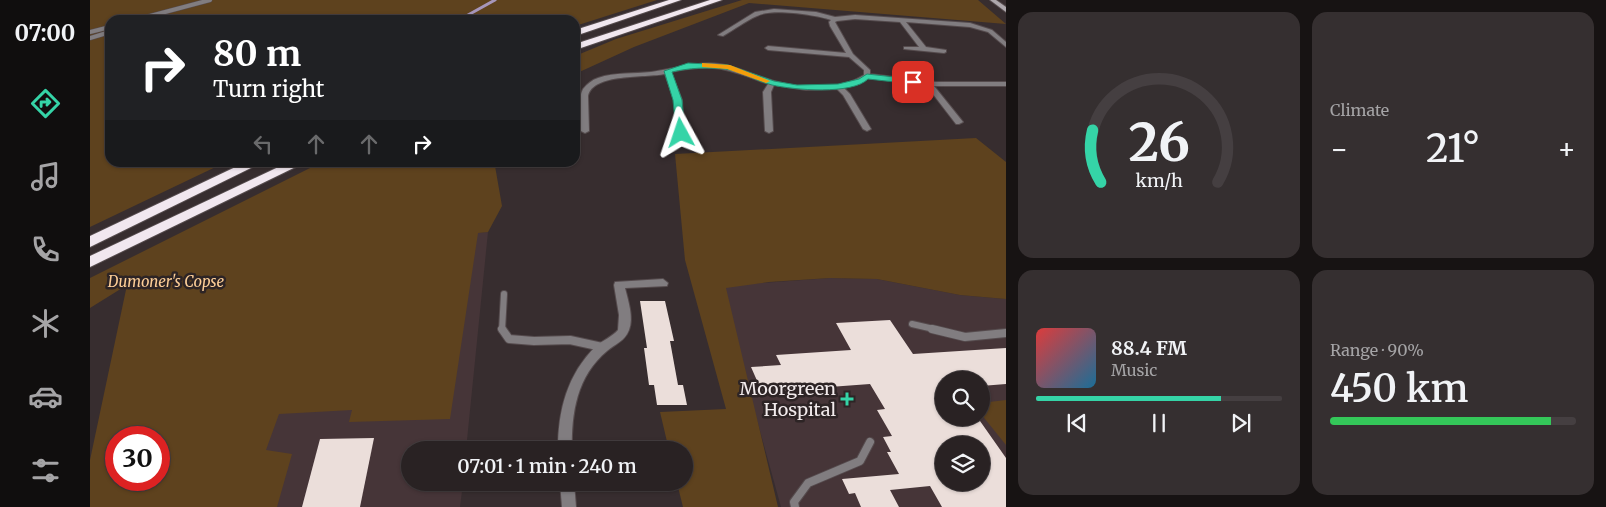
<!DOCTYPE html>
<html lang="en">
<head>
<meta charset="utf-8">
<style>
  :root { --surface:#292223; --page:#352f30; --text:#f1f3f6; --muted:#a5a4a6; --line:#453f41; --accent:#35d4a7 }
  body { margin:0; font-family:Merriweather,serif; background:var(--page); color:var(--text); height:100vh; display:flex; flex-direction:column; font-size:19px; white-space:nowrap }
  * { box-sizing:border-box; margin:0 }
  p { font-size:16px; color:var(--muted) }
  .icon { flex:none; width:28px; height:28px; fill:none; stroke:currentColor; stroke-width:2; stroke-linecap:round; stroke-linejoin:round }
  .map { position:relative; flex:1; overflow:hidden }
  .sheet { display:flex; flex-direction:column; gap:12px; padding:12px; background:#171313; width:600px }
  .sheet>* { flex:none }
  .top-card { position:absolute; left:15px; top:15px; width:475px; height:152px; border-radius:15px; box-shadow:0 1px 4px #0004,0 0 0 1px var(--line); background:#202124; color:#fff; overflow:hidden }
  .controls { position:absolute; left:845px; top:371px; display:grid; gap:10px }
  .controls a { display:grid; place-items:center; width:55px; height:55px; border-radius:50%; background:var(--surface); box-shadow:0 1px 4px #0004,0 0 0 1px var(--line); font-size:25px }
  .speed { position:absolute; left:15px; top:426px; display:flex; gap:10px; font-size:25px; font-weight:700; text-align:center }
  .speed>* { display:grid; place-content:center; width:65px; height:65px; border-radius:50%; background:var(--surface); box-shadow:0 1px 4px #0004,0 0 0 1px var(--line); line-height:1 }
  .speed .limit { border:8px solid #d22; background:#fff; color:#111 }
  .pin { position:absolute; display:grid; place-items:center; width:42px; height:42px; color:#fff; margin:-21px; border-radius:10px; box-shadow:0 2px 8px #0006 }
  .me { position:absolute; width:55px; margin:-28px; rotate:355deg; stroke-linejoin:round; filter:drop-shadow(0 0 4px #0008) }
  .turn { display:flex; align-items:center; gap:18px; height:105px; padding:0 25px; font-size:22px }
  .turn .icon { width:65px; height:65px; stroke-width:2.5 }
  .turn b { display:block; font-size:35px; line-height:42px }
  .lanes { display:flex; align-items:center; height:48px; padding:0 25px; background:#0003; justify-content:center; gap:25px; direction:ltr }
  .lanes .off { opacity:.35 }
  .big { font-size:38px; font-weight:600; line-height:1.1 }
  .sheet .card { flex:1; display:flex; flex-direction:column; justify-content:center; gap:8px; min-width:0; padding:0 18px; border-radius:15px; background:var(--page) }
  .sheet .dial { align-items:center; gap:0 }
  .dial svg { height:130px; overflow:visible; fill:none; stroke:var(--line); stroke-width:7; stroke-linecap:round; text-anchor:middle }
  .dial text { fill:var(--text); stroke:none }
  .song { display:flex; align-items:center; gap:15px }
  .cover { width:60px; height:60px; border-radius:8px; background:linear-gradient(135deg,hsl(0 70% 55%),hsl(200 70% 35%)) }
  .played { height:5px; border-radius:2px; background:linear-gradient(90deg,var(--accent) 75%,var(--line) 75%) }
  .keys { display:flex; justify-content:space-around; direction:ltr }
  .heat { display:flex; justify-content:space-between; align-items:center; font-size:28px; direction:ltr }
  .charge { height:8px; border-radius:4px; background:linear-gradient(90deg,#34c759 90%,var(--line) 0) }
  .sheet .tiles { flex:1; display:grid; gap:12px; grid-template-columns:repeat(2,1fr) }
  .trip { position:absolute; left:311px; top:441px; width:292px; height:50px; border-radius:25px; background:var(--surface); box-shadow:0 1px 4px #0004,0 0 0 1px var(--line); font-weight:600; line-height:50px; text-align:center }
  main { display:flex; flex:1; min-height:0 }
  .menu { display:flex; flex-direction:column; width:90px; justify-content:space-around; align-items:center; background:#100e0e; color:var(--muted) }
  .menu .icon { width:35px; height:35px }
  .menu .active { color:var(--accent) }
  .menu b { font-size:22px; color:var(--text) }
  .map>svg:first-child { display:block }
  .built { fill:#463538; fill-rule:evenodd }
  .green { fill:#5e421e; fill-rule:evenodd }
  .lines { fill:none; stroke-linecap:round; stroke-linejoin:round }
  .stream { stroke:#a696bb; stroke-width:3 }
  .building { fill:#ebdeda; fill-rule:evenodd }
  .service-far2-casing { stroke:#554b4d; stroke-width:5 }
  .service-far1-casing { stroke:#554b4d; stroke-width:8 }
  .service-casing { stroke:#554b4d; stroke-width:10 }
  .minor-casing { stroke:#554b4d; stroke-width:2 }
  .secondary-casing { stroke:#554b4d; stroke-width:2 }
  .motorway-casing { stroke:#554b4d; stroke-width:2 }
  .service-far2 { stroke:#817d80; stroke-width:4 }
  .service-far1 { stroke:#817d80; stroke-width:6 }
  .service { stroke:#817d80; stroke-width:8 }
  .minor { fill:#817d80; fill-rule:evenodd }
  .secondary { fill:#aea8ad; fill-rule:evenodd }
  .motorway { fill:#f1e7ef; fill-rule:evenodd }
  .route { fill:#35d4a7; stroke:#228a6d }
  .slow { fill:#f59e0b }
  .poi-dot { fill:#35d4a7; stroke:#2d2425; stroke-width:2 }
  .labels { text-anchor:middle; stroke-width:5; stroke-linejoin:round; paint-order:stroke }
  .park-label { font-size:15px; font-style:italic; fill:#fdce97; stroke:#2d2425 }
  .near-poi-label { font-size:18px; fill:#f2ebec; stroke:#2d2425; text-anchor:end }
</style>
</head>
<body>
<main>
<nav class="menu">
<b>07:00</b>
<svg class="icon active" aria-label="directions" viewBox="0 0 24 24"><path d="M12 3l9 9-9 9-9-9zM9 14v-3h6M13 9l2 2-2 2"/></svg>
<svg class="icon" aria-label="music" viewBox="0 0 24 24"><path d="M9 18V5l10-2v13"/><circle cx="6" cy="18" r="3"/><circle cx="16" cy="16" r="3"/></svg>
<svg class="icon" aria-label="phone" viewBox="0 0 24 24"><path d="M5 4h4l2 5-3 2q2 4 5 5l2-3 5 2v4C11 20 4 13 5 4z"/></svg>
<svg class="icon" aria-label="climate" viewBox="0 0 24 24"><path d="M12 3v18M4 7l16 10M4 17L20 7"/></svg>
<svg class="icon" aria-label="car" viewBox="0 0 24 24"><path d="M5 17H2v-5l4-1 3-4h7l3 4 3 1v5h-3M9 17h6M6 11h13"/><circle cx="7" cy="17" r="2"/><circle cx="17" cy="17" r="2"/></svg>
<svg class="icon" aria-label="filters" viewBox="0 0 24 24"><path d="M4 7h16M4 17h16"/><circle cx="9" cy="7" r="2"/><circle cx="15" cy="17" r="2"/></svg>
</nav>
<div class="map">
<svg width="916" height="507" viewBox="0 0 916 507">
  <rect width="100%" height="100%" fill="#372d2f"/>
  <g class="built">
    <polygon points="398,232 376,450 320,450 320,482 373,483 370,507 1,507 26,480 69,480 69,438 216,239"/>
    <path d="M740,278L787,279L870,295L916,299V507H691L630,286ZM854,380H891V418H854ZM854,445H891V482H854Z"/>
  </g>
  <g class="green">
    <polygon points="0,0 567,0 485,26 485,20 20,20 20,162 134,163 0,227"/>
    <polygon points="652,0 888,0 916,24 659,3 544,47 485,74 485,56 526,39"/>
    <polygon points="886,138 916,162 916,299 870,295 787,279 740,278 679,282 636,288 688,507 593,507 587,483 595,482 595,450 579,450 570,412 636,409 595,260 585,154"/>
    <path d="M394,163L405,166L412,206L398,232L388,233L360,419L259,422L262,410L189,414L176,450L202,454L187,507H0V460L37,285L0,308V278L230,163ZM26,438H69V480H26Z"/>
    <polygon points="916,400 916,445 891,414 891,403"/>
  </g>
  <g class="lines">
    <polyline class="stream" points="369,20 405,0"/>
  </g>
  <g class="building">
    <polygon points="550,301 575,301 584,341 580,341 588,385 593,385 597,405 567,405 564,385 559,385 554,348 557,348"/>
    <path d="M800,320L823,354L916,348V384L891,386V380H854V418H880L882,422L890,421L916,458V507H852L840,486L800,490L809,507H771L765,493L759,494L752,479L809,474L797,452H801L793,437L802,436L787,410L795,409L780,384L672,392L661,367L691,365L686,355L761,350L746,323ZM854,445H891V482H854Z"/>
    <polygon points="284,438 270,507 212,507 230,439"/>
  </g>
  <g class="lines">
    <g class="service-far2-casing">
      <g id="service-far2">
        <polyline points="45,20 120,0"/>
        <polyline points="0,32 20,27"/>
        <polyline points="0,38 20,32"/>
      </g>
    </g>
    <g class="service-far1-casing">
      <g id="service-far1">
        <polyline points="822,324 848,330"/>
        <polyline points="412,330 414,294"/>
      </g>
    </g>
    <g class="service-casing">
      <g id="service">
        <polyline points="412,329 419,339 444,341 480,340 512,347"/>
        <polyline points="842,329 875,337 916,333"/>
        <polyline points="705,507 704,502 718,483 770,461 780,442"/>
      </g>
    </g>
    <g class="minor-casing">
      <g id="minor">
        <path d="M684,9L726,12L745,17L765,15L880,23L902,30L916,42V47L898,32L880,27L816,22L836,47L856,50V52L854,53L814,49V47H829L810,22L765,19L747,21L745,22L763,54L780,70V74L846,82H916V86H844L873,122L869,124H866L836,85L778,78L771,83L754,88L760,94L781,129L777,131L773,129L753,95L747,89L716,90L684,85L681,92L683,131L679,133L675,131L673,92L678,84C637,69 626,63 581,72L592,100L594,135H591L587,133L584,100L575,74C555,78 503,73 498,96L499,131L495,133L491,131C491,119 487,100 493,89C497,84 502,80 508,78C525,72 544,74 561,72C584,69 606,61 630,64C649,67 666,76 684,81C712,89 749,91 774,75V70L759,57L678,50L675,48L678,46L756,53L740,26L739,22L741,20C725,15 682,8 667,16C655,21 644,30 633,36L628,35L665,12Z"/>
        <path d="M573,279L578,283L577,286L535,288C538,300 544,318 539,330C535,341 525,344 517,351C487,376 481,413 482,450H468C468,410 477,375 506,346C513,340 522,337 528,330L529,315L524,285L525,282Z"/>
        <polygon points="470,482 484,482 486,507 472,507"/>
      </g>
    </g>
    <g class="secondary-casing">
      <polygon id="secondary" points="900,0 906,0 916,7 916,12"/>
    </g>
    <g class="motorway-casing">
      <g id="motorway">
        <polygon points="579,0 591,0 485,36 485,30"/>
        <polygon points="620,0 632,0 485,50 485,44"/>
        <polygon points="156,162 173,162 0,247 0,236"/>
        <polygon points="199,162 216,162 0,267 0,256"/>
      </g>
    </g>
    <use href="#service-far2" class="service-far2"/>
    <use href="#service-far1" class="service-far1"/>
    <use href="#service" class="service"/>
    <use href="#minor" class="minor"/>
    <use href="#secondary" class="secondary"/>
    <use href="#motorway" class="motorway"/>
  </g>
  <path class="route" d="M598,63L638,65L684,81L707,85L748,84L769,79L777,74L823,79L827,82L823,84L778,79C762,95 704,90 682,85C666,81 651,71 635,69C617,67 599,68 582,72L592,100L595,133L591,136L586,133L583,100L574,71Z"/>
  <polygon class="slow" points="612,63 640,65 680,81 676,83 637,69 612,67"/>
  <path class="poi-dot" d="M754.5 391.5h5v5h5v5h-5v5h-5v-5h-5v-5h5z"/>
  <g class="labels">
    <g class="park-label">
      <text x="76" y="287">Dumoner's Copse</text>
    </g>
    <g class="near-poi-label">
      <text x="746" y="395">Moorgreen<tspan x="746" dy="21">Hospital</tspan></text>
    </g>
  </g>
</svg>
<div class="controls">
<a><svg class="icon" aria-label="search" viewBox="0 0 24 24"><circle cx="10" cy="10" r="6"/><path d="M15 15l6 6"/></svg></a>
<a><svg class="icon" aria-label="layers" viewBox="0 0 24 24"><path d="M12 4l9 5-9 5-9-5zM3 14l9 5 9-5"/></svg></a>
</div>
<div class="speed"><div class="limit">30</div></div>
<div class="pin" style="left:823px;top:82px;background:#d93025"><svg class="icon" aria-label="arrive" viewBox="0 0 24 24"><path d="M6 21V4h12l-3 4 3 4H6"/></svg></div>
<svg class="me" style="left:591px;top:133px" viewBox="-20 -20 40 40"><path d="M0-17L14 15 0 8-14 15z" fill="#35d4a7" stroke="#fff" stroke-width="4"/></svg>
<div class="trip">07:01 · 1 min · 240 m</div>
<div class="top-card">
<div class="turn"><svg class="icon" aria-label="right" viewBox="0 0 24 24"><path d="M7 20v-9h11M14 6l5 5-5 5"/></svg><div><b>80 m</b>Turn right</div></div>
<div class="lanes"><svg class="icon off" aria-label="left" viewBox="0 0 24 24"><path d="M17 20v-9H6M10 6l-5 5 5 5"/></svg><svg class="icon off" aria-label="ahead" viewBox="0 0 24 24"><path d="M12 20V5M6 11l6-6 6 6"/></svg><svg class="icon off" aria-label="ahead" viewBox="0 0 24 24"><path d="M12 20V5M6 11l6-6 6 6"/></svg><svg class="icon" aria-label="right" viewBox="0 0 24 24"><path d="M7 20v-9h11M14 6l5 5-5 5"/></svg></div>
</div>
</div>
<section class="sheet">
<div class="tiles">
<div class="card dial"><svg viewBox="0 0 100 80">
<path d="M14 69A42 42 0 1 1 86 69"/>
<path d="M14 69A42 42 0 0 1 9 37" stroke="#35d4a7"/>
<text x="50" y="56" font-size="32" font-weight="700">26</text>
<text x="50" y="72" font-size="11">km/h</text>
</svg></div>
<div class="card"><p>Climate</p>
<div class="heat"><a>−</a><b class="big">21°</b><a>+</a></div>
</div>
<div class="card">
<div class="song"><i class="cover"></i><div><b>88.4 FM</b><p>Music</p></div></div>
<div class="played"></div>
<div class="keys"><svg class="icon" aria-label="previous" viewBox="0 0 24 24"><path d="M18 5L8 12l10 7zM5 5v14"/></svg><svg class="icon" aria-label="pause" viewBox="0 0 24 24"><path d="M8 5v14M16 5v14"/></svg><svg class="icon" aria-label="next" viewBox="0 0 24 24"><path d="M6 5l10 7-10 7zM19 5v14"/></svg></div>
</div>
<div class="card"><p>Range · 90%</p><b class="big">450 km</b><div class="charge"></div></div>
</div>
</section>
</main>
</body>
</html>
